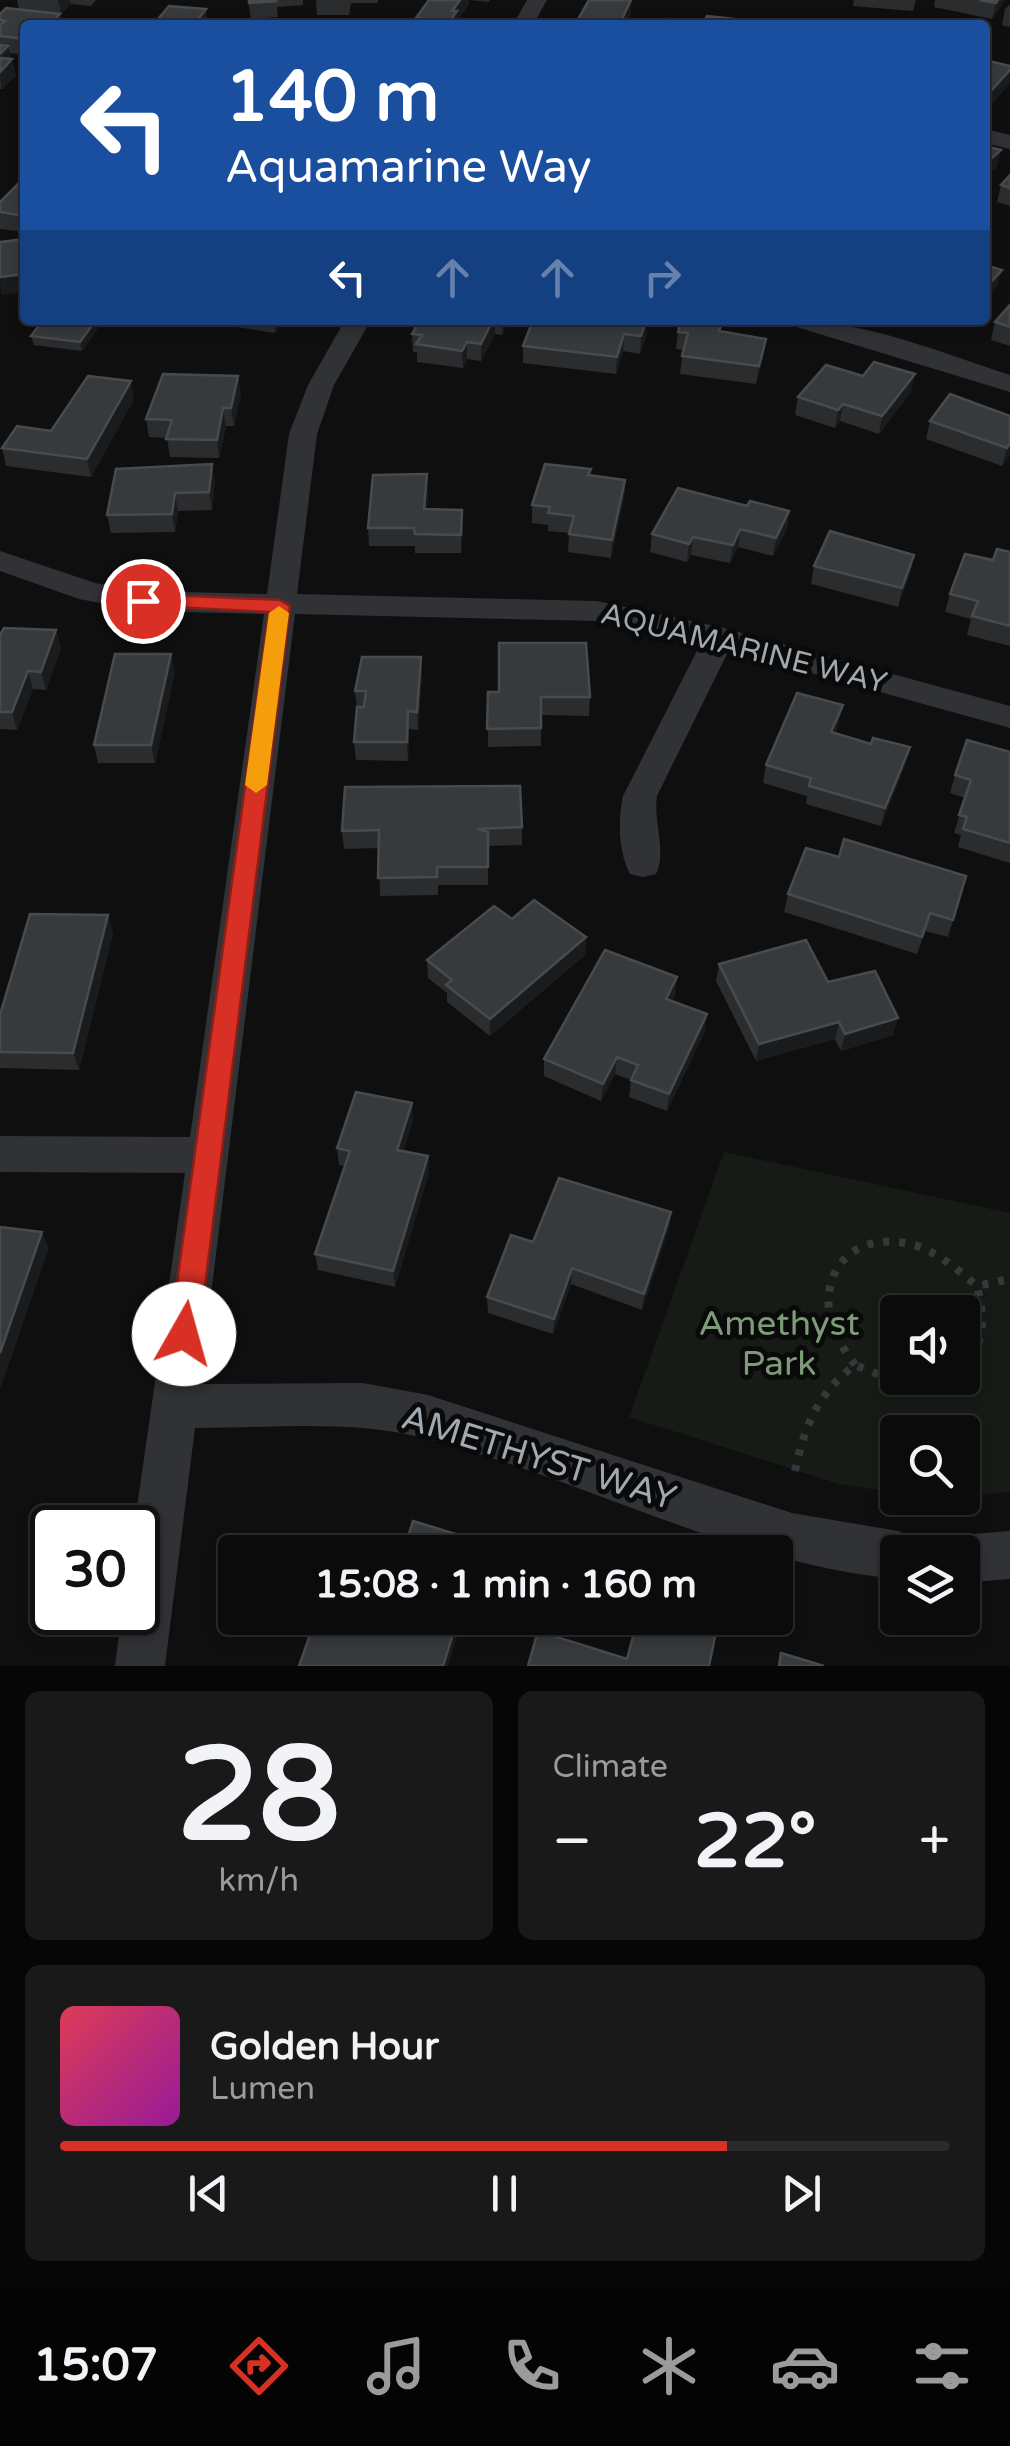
<!DOCTYPE html>
<html lang="en">
<head>
<meta charset="utf-8">
<style>
  :root { --surface:#0b0b0c; --page:#19191a; --text:#f1f3f6; --muted:#9a9b9d; --line:#2b2b2d; --accent:#d93025 }
  body { margin:0; font-family:"Varela Round",sans-serif; background:var(--page); color:var(--text); height:100vh; display:flex; flex-direction:column; font-size:38px; white-space:nowrap }
  * { box-sizing:border-box; margin:0 }
  p { font-size:32px; color:var(--muted) }
  .icon { flex:none; width:55px; height:55px; fill:none; stroke:currentColor; stroke-width:2; stroke-linecap:round; stroke-linejoin:round }
  .map { position:relative; height:1666px; overflow:hidden }
  .drawer { display:flex; flex-direction:column; gap:25px; padding:25px; background:#060607; flex:1 }
  .drawer>* { flex:none }
  .top-card { position:absolute; left:20px; top:20px; width:970px; height:305px; border-radius:10px; box-shadow:0 5px 15px #0003,0 0 0 2px var(--line); background:#1a4fa0; color:#fff; overflow:hidden }
  .fabs { position:absolute; left:880px; top:1295px; display:grid; gap:20px }
  .fabs a { display:grid; place-items:center; width:100px; height:100px; border-radius:10px; background:var(--surface); box-shadow:0 5px 15px #0003,0 0 0 2px var(--line); font-size:50px }
  .speed { position:absolute; left:30px; top:1505px; display:flex; gap:20px; font-size:50px; font-weight:700; text-align:center }
  .speed>* { display:grid; place-content:center; width:130px; height:130px; border-radius:50%; background:var(--surface); box-shadow:0 5px 15px #0003,0 0 0 2px var(--line); line-height:1 }
  .speed .limit { border:5px solid #111; border-radius:15px; background:#fff; color:#111 }
  .pin { position:absolute; display:grid; place-items:center; width:85px; height:85px; color:#fff; margin:-42px; border:5px solid #fff; border-radius:50%; box-shadow:0 2px 10px #0007 }
  .me { position:absolute; width:110px; margin:-55px; rotate:7deg; stroke-linejoin:round; filter:drop-shadow(0 0 8px #0008) }
  .turn { display:flex; align-items:center; gap:35px; height:210px; padding:0 40px; font-size:45px }
  .turn .icon { width:130px; height:130px; stroke-width:2.5 }
  .turn b { display:block; font-size:70px; line-height:85px }
  .lanes { display:flex; align-items:center; height:95px; padding:0 40px; background:#0003; justify-content:center; gap:50px; direction:ltr }
  .lanes .off { opacity:.35 }
  .big { font-size:75px; font-weight:700; line-height:1.1 }
  .drawer .tile { flex:1; display:flex; flex-direction:column; justify-content:center; gap:15px; min-width:0; padding:0 35px; border-radius:15px; background:var(--page) }
  .drawer .dial { align-items:center; gap:0 }
  .dial b { font-size:130px; line-height:1 }
  .song { display:flex; align-items:center; gap:30px }
  .cover { width:120px; height:120px; border-radius:15px; background:linear-gradient(135deg,hsl(350 70% 55%),hsl(300 70% 35%)) }
  .played { height:10px; border-radius:5px; background:linear-gradient(90deg,var(--accent) 75%,var(--line) 75%) }
  .keys { display:flex; justify-content:space-around; direction:ltr }
  .heat { display:flex; justify-content:space-between; align-items:center; font-size:55px; direction:ltr }
  .drawer .tiles { flex:1; display:grid; gap:25px; grid-template-columns:1fr 1fr }
  .tile:last-child { grid-column:span 2 }
  .trip { position:absolute; left:218px; top:1535px; width:575px; height:100px; border-radius:10px; background:var(--surface); box-shadow:0 5px 15px #0003,0 0 0 2px var(--line); font-weight:700; line-height:100px; text-align:center }
  .tab-bar { display:flex; height:160px; justify-content:space-around; align-items:center; background:#040405; color:var(--muted) }
  .tab-bar .icon { width:70px; height:70px }
  .tab-bar .on { color:var(--accent) }
  .tab-bar b { font-size:45px; color:var(--text) }
  .map>svg:first-child { display:block }
  .green { fill:#161b16; fill-rule:evenodd }
  .lines { fill:none; stroke-linecap:round; stroke-linejoin:round }
  .path { stroke:#36393c; stroke-width:8; stroke-dasharray:6 10; stroke-linecap:butt }
  .street { fill:#303235; fill-rule:evenodd }
  .wall { fill:#2b2c2e }
  .shaded-wall { fill:#1a1b1c }
  .building { fill:#373a3c; stroke:#484b4e; stroke-width:2.5 }
  .route { fill:#d93025; stroke:#8d1f18; stroke-width:2.5 }
  .slow { fill:#f59e0b }
  .labels { text-anchor:middle; stroke-width:10; stroke-linejoin:round; paint-order:stroke }
  .street-label { font-size:30px; fill:#a0a9b1; stroke:#0a0a0b }
  .near-park-label { font-size:35px; fill:#7c9c77; stroke:#0a0a0b }
  .near-street-label { font-size:35px; fill:#a0a9b1; stroke:#0a0a0b }
</style>
</head>
<body>
<div class="map">
<svg width="1010" height="1666" viewBox="0 0 1010 1666">
  <rect width="100%" height="100%" fill="#0f0f10"/>
  <path class="green" d="M724,1152L1010,1213V1492L963,1496L962,1432H898L897,1493L839,1484L629,1417ZM898,1312H962V1378H898Z"/>
  <g class="lines">
    <g class="path">
      <path d="M855,1365C847,1353 836,1339 832,1325C817,1274 851,1233 905,1243C934,1248 955,1268 977,1286"/>
      <path d="M962,1371C985,1345 985,1319 977,1286L1010,1279"/>
      <path d="M795,1471C805,1425 817,1394 855,1365L902,1384L953,1378"/>
    </g>
    <g class="street">
      <polygon points="527,0 547,0 533,25 513,25"/>
      <polygon points="985,129 1010,135 1010,149 985,143"/>
      <path d="M345,320H371L334,385L317,434L297,594L597,601L720,627L1010,706V728L729,650L657,796C653,820 667,853 656,874L643,877L630,874C618,851 618,820 623,796L701,643L597,621L295,614L200,1384L363,1383L428,1395L792,1513L898,1531L915,1538L921,1552H898V1579C736,1564 587,1481 428,1439C353,1419 272,1428 195,1428L165,1666H115L122,1612H138L134,1528L185,1173L0,1172V1136L190,1137L264,614L143,611L79,599L0,571V551L95,583L143,591L267,594L289,434L308,385Z"/>
      <path d="M786,320C864,320 936,351 1010,375V392L790,325Z"/>
      <polygon points="1010,1531 1010,1579 962,1583 962,1552 940,1552 945,1542 962,1535"/>
    </g>
  </g>
  <g class="wall">
    <polygon points="17,0 96,0 91,6 71,4 60,15 62,25 25,25 25,55 9,53 16,75 2,89 0,89 0,14 19,10"/>
    <polygon points="248,0 303,0 303,5 277,7 278,17 251,19"/>
    <polygon points="316,0 378,0 378,3 351,3 349,15 317,15"/>
    <polygon points="429,0 490,0 489,2 469,0 469,4 458,19 458,25 416,25 416,18"/>
    <polygon points="854,0 916,0 913,11 853,6"/>
    <polygon points="935,0 1005,0 992,19 934,7"/>
    <polygon points="1010,4 1010,27 1002,25 1005,9"/>
    <polygon points="985,60 1010,83 988,108 985,107"/>
    <polygon points="1010,175 1010,206 997,202 1001,185"/>
    <polygon points="25,181 25,232 0,229 0,202"/>
    <polygon points="1010,305 1010,346 991,340 995,322"/>
    <polygon points="210,320 283,320 275,333 210,323"/>
    <polygon points="420,320 509,320 502,335 495,334 481,361 467,359 463,368 417,362 417,352 413,352 412,334"/>
    <polygon points="533,320 647,333 640,354 623,351 616,374 523,363 523,346"/>
    <polygon points="95,321 97,330 82,351 34,345 31,336"/>
    <polygon points="720,331 766,339 763,357 756,384 680,374 683,350 676,349 678,332"/>
    <polygon points="911,392 879,434 840,421 835,428 795,415 798,397"/>
    <polygon points="241,394 234,426 226,426 219,458 170,457 167,438 149,437 146,419"/>
    <polygon points="134,399 91,477 6,466 2,448"/>
    <polygon points="1010,416 1010,455 1002,466 926,439 930,421"/>
    <polygon points="591,469 590,476 625,480 624,498 611,558 568,552 569,533 548,531 548,525 532,523 532,505"/>
    <polygon points="215,481 212,510 178,511 175,532 111,533 107,515"/>
    <polygon points="428,492 427,509 462,528 461,553 415,553 415,546 369,546 368,528"/>
    <polygon points="747,506 789,511 787,529 773,556 738,547 730,563 691,555 687,562 650,552 652,534"/>
    <polygon points="1010,552 1010,646 967,635 971,619 945,612 950,594 993,560"/>
    <polygon points="914,555 910,573 898,607 811,584 814,566"/>
    <polygon points="56,630 61,648 46,690 33,689 17,730 0,729 0,635"/>
    <polygon points="421,657 422,675 418,730 409,729 408,761 356,760 354,742 357,709 355,691"/>
    <polygon points="175,672 155,763 98,763 94,745"/>
    <polygon points="488,692 590,697 589,716 541,715 541,746 488,747"/>
    <polygon points="839,723 835,733 905,765 881,826 806,804 807,796 763,783 766,765"/>
    <polygon points="1010,752 1010,863 958,847 961,835 954,833 965,798 950,793 955,775"/>
    <polygon points="522,827 522,845 488,846 488,885 438,885 438,895 380,896 379,848 344,849 342,831"/>
    <polygon points="839,857 966,876 948,937 925,931 917,954 784,912 788,894"/>
    <polygon points="512,919 586,937 585,955 490,1036 447,1002 447,993 428,978 427,960"/>
    <polygon points="113,933 79,1070 0,1068 0,1015"/>
    <polygon points="719,964 828,982 893,1035 841,1051 835,1039 756,1061 716,981"/>
    <polygon points="677,977 675,995 672,1001 705,1031 667,1111 629,1097 631,1080 615,1074 601,1101 544,1076 544,1059"/>
    <polygon points="413,1120 403,1151 428,1156 429,1173 395,1287 318,1270 315,1254 345,1166 339,1165 337,1148"/>
    <polygon points="671,1212 669,1228 642,1310 571,1284 553,1334 488,1313 487,1297 533,1242"/>
  </g>
  <g class="shaded-wall">
    <polygon points="58,0 70,0 71,4 61,14"/>
    <polygon points="460,0 469,0 469,4 458,19 458,25 449,25 452,11"/>
    <polygon points="631,0 631,13 626,25 619,25"/>
    <polygon points="998,0 1005,0 992,19 996,3"/>
    <polygon points="206,9 208,25 195,23"/>
    <polygon points="60,14 62,25 49,25"/>
    <polygon points="8,46 16,75 2,89 0,78 0,54"/>
    <polygon points="1010,70 1010,83 988,108 991,91"/>
    <polygon points="1001,150 997,167 985,178 985,164"/>
    <polygon points="1002,270 997,287 985,301 985,288"/>
    <polygon points="25,274 25,292 1,295 0,277"/>
    <polygon points="274,320 283,320 275,333"/>
    <polygon points="493,320 495,320 495,334 481,361 481,344"/>
    <polygon points="502,320 509,320 502,335"/>
    <polygon points="646,320 647,333 640,354 641,336"/>
    <polygon points="95,321 97,330 82,351 80,342"/>
    <polygon points="624,334 623,351 616,374 617,357"/>
    <polygon points="766,339 763,357 756,384 759,366"/>
    <polygon points="467,342 467,359 463,368 462,351"/>
    <polygon points="915,374 911,392 879,434 882,416"/>
    <polygon points="238,376 241,394 234,426 231,408"/>
    <polygon points="131,381 134,399 91,477 87,459"/>
    <polygon points="843,404 840,421 835,428 838,410"/>
    <polygon points="223,408 226,426 219,458 217,440"/>
    <polygon points="1010,443 1010,455 1002,466 1007,448"/>
    <polygon points="212,464 215,481 212,510 209,492"/>
    <polygon points="427,474 428,492 425,527 424,509"/>
    <polygon points="625,480 624,498 611,558 612,540"/>
    <polygon points="175,493 178,511 175,532 172,514"/>
    <polygon points="789,511 787,529 773,556 776,538"/>
    <polygon points="740,529 738,547 730,563 733,545"/>
    <polygon points="693,537 691,555 687,562 689,544"/>
    <polygon points="914,555 910,573 898,607 902,588"/>
    <polygon points="56,630 61,648 46,690 41,672"/>
    <polygon points="171,654 175,672 155,763 151,745"/>
    <polygon points="421,657 422,675 418,730 417,712"/>
    <polygon points="28,671 33,689 17,730 12,712"/>
    <polygon points="843,705 839,723 828,750 831,732"/>
    <polygon points="408,711 409,729 408,761 407,742"/>
    <polygon points="910,747 905,765 881,826 885,808"/>
    <polygon points="108,915 113,933 79,1070 73,1053"/>
    <polygon points="586,937 585,955 490,1036 490,1019"/>
    <polygon points="677,977 675,995 664,1016 666,999"/>
    <polygon points="707,1014 705,1031 667,1111 669,1094"/>
    <polygon points="898,1018 893,1035 841,1051 845,1034"/>
    <polygon points="839,1022 835,1039 756,1061 759,1044"/>
    <polygon points="617,1057 615,1074 601,1101 603,1084"/>
    <polygon points="412,1103 413,1120 399,1166 397,1150"/>
    <polygon points="428,1156 429,1173 395,1287 393,1271"/>
    <polygon points="671,1212 669,1228 642,1310 644,1294"/>
    <polygon points="42,1232 49,1248 0,1390 0,1353"/>
    <polygon points="572,1268 571,1284 553,1334 554,1319"/>
    <polygon points="458,1618 463,1618 448,1666 443,1666"/>
  </g>
  <g class="building">
    <polygon points="249,0 276,0 276,1 249,3"/>
    <polygon points="429,0 460,0 452,11 457,11 449,22 416,18"/>
    <polygon points="589,0 631,0 619,25 582,25 583,24 576,23"/>
    <polygon points="979,0 998,0 996,3"/>
    <polygon points="169,6 206,9 195,23 220,25 153,25"/>
    <polygon points="6,8 60,14 49,25 25,25 25,39 0,36 0,25 5,21 0,20 0,14"/>
    <polygon points="707,16 735,19 733,25 665,25 669,19 704,22"/>
    <polygon points="0,45 8,46 0,54"/>
    <polygon points="0,58 12,59 0,72"/>
    <polygon points="985,60 1010,66 1010,70 991,91 985,90"/>
    <polygon points="985,146 1001,150 985,164"/>
    <polygon points="1010,175 1010,188 1001,185"/>
    <polygon points="21,181 25,181 25,216 0,212 0,202"/>
    <polygon points="25,239 25,274 0,277 0,242"/>
    <polygon points="985,265 1002,270 985,288"/>
    <polygon points="1010,305 1010,327 995,322"/>
    <polygon points="43,320 81,320 95,321 80,342 31,336"/>
    <polygon points="420,320 493,320 481,344 467,342 462,351 416,344 422,335 412,334"/>
    <polygon points="533,320 551,320 601,325 603,320 646,320 641,336 624,334 617,357 523,346"/>
    <polygon points="681,320 721,325 719,331 766,339 759,366 682,356 688,333 678,332"/>
    <polygon points="874,362 915,374 882,416 843,404 838,410 798,397 826,365 863,376"/>
    <polygon points="163,374 238,376 231,408 223,408 217,440 166,439 172,420 146,419"/>
    <polygon points="88,376 131,381 87,459 2,448 17,426 51,431"/>
    <polygon points="950,394 1010,416 1010,443 1007,448 930,421"/>
    <polygon points="212,464 209,492 175,493 172,514 107,515 116,469"/>
    <polygon points="545,464 591,469 588,475 625,480 612,540 569,534 574,516 548,513 550,507 532,505"/>
    <polygon points="427,474 424,509 462,510 461,535 415,534 414,528 368,528 373,475"/>
    <polygon points="678,488 747,506 750,501 789,511 776,538 740,529 733,545 693,537 689,544 652,534"/>
    <polygon points="830,531 914,555 902,588 814,566"/>
    <polygon points="997,549 1010,552 1010,626 972,616 978,601 950,594 965,554 993,560"/>
    <polygon points="4,628 56,630 41,672 28,671 12,712 0,712 0,635"/>
    <polygon points="499,643 586,643 590,697 541,697 541,728 487,729 488,692 499,692"/>
    <polygon points="115,654 171,654 151,745 94,745"/>
    <polygon points="362,657 421,657 417,712 408,711 407,742 354,742 357,707 364,707 366,691 355,691"/>
    <polygon points="797,693 843,705 831,732 871,744 873,738 910,747 885,808 809,786 811,778 766,765"/>
    <polygon points="967,740 1010,752 1010,843 963,829 967,817 959,815 971,780 955,775"/>
    <polygon points="520,786 522,827 477,829 488,832 488,867 437,867 437,877 378,878 379,830 342,831 345,787"/>
    <polygon points="844,839 966,876 953,920 930,913 922,937 788,894 806,848 839,857"/>
    <polygon points="534,900 586,937 490,1019 446,985 452,980 427,960 494,906 512,919"/>
    <polygon points="30,914 108,915 73,1053 0,1052 0,1015"/>
    <polygon points="806,940 828,982 875,971 898,1018 845,1034 839,1022 759,1044 719,964"/>
    <polygon points="605,950 677,977 666,999 707,1014 669,1094 631,1080 638,1065 617,1057 603,1084 544,1059"/>
    <polygon points="356,1092 412,1103 397,1150 428,1156 393,1271 315,1254 350,1151 337,1148"/>
    <polygon points="559,1178 671,1212 644,1294 572,1268 554,1319 487,1297 511,1235 533,1242"/>
    <polygon points="0,1227 42,1232 0,1353"/>
    <polygon points="413,1521 482,1542 479,1552 403,1552"/>
    <polygon points="316,1618 458,1618 443,1666 299,1666"/>
    <polygon points="638,1618 668,1618 716,1632 709,1666 528,1666 538,1631 627,1659"/>
    <polygon points="781,1653 824,1666 779,1666"/>
  </g>
  <polygon class="route" points="143,594 280,600 290,606 199,1334 194,1344 184,1348 174,1344 170,1334 269,612 136,605 133,601"/>
  <polygon class="slow" points="279,606 289,613 267,785 256,793 245,785 269,613"/>
  <g class="labels">
    <g class="street-label">
      <text transform="translate(744 648) rotate(14)" y="10">AQUAMARINE WAY</text>
    </g>
    <g class="near-park-label">
      <text x="779" y="1335">Amethyst<tspan x="779" dy="40">Park</tspan></text>
    </g>
    <g class="near-street-label">
      <text transform="translate(539 1457) rotate(17)" y="12">AMETHYST WAY</text>
    </g>
  </g>
</svg>
<div class="fabs">
<a><svg class="icon" aria-label="sound" viewBox="0 0 24 24"><path d="M4 9h4l5-4v14l-5-4H4zM17 9q2 3 0 6"/></svg></a>
<a><svg class="icon" aria-label="search" viewBox="0 0 24 24"><circle cx="10" cy="10" r="6"/><path d="M15 15l6 6"/></svg></a>
<a><svg class="icon" aria-label="layers" viewBox="0 0 24 24"><path d="M12 4l9 5-9 5-9-5zM3 14l9 5 9-5"/></svg></a>
</div>
<div class="speed"><div class="limit">30</div></div>
<div class="pin" style="left:143px;top:601px;background:#d93025"><svg class="icon" aria-label="arrive" viewBox="0 0 24 24"><path d="M6 21V4h12l-3 4 3 4H6"/></svg></div>
<svg class="me" style="left:184px;top:1334px" viewBox="-20 -20 40 40"><circle r="19" fill="#fff"/><path d="M0-13L10 11 0 6-10 11z" fill="#d93025"/></svg>
<div class="trip">15:08 · 1 min · 160 m</div>
<div class="top-card">
<div class="turn"><svg class="icon" aria-label="left" viewBox="0 0 24 24"><path d="M17 20v-9H6M10 6l-5 5 5 5"/></svg><div><b>140 m</b>Aquamarine Way</div></div>
<div class="lanes"><svg class="icon" aria-label="left" viewBox="0 0 24 24"><path d="M17 20v-9H6M10 6l-5 5 5 5"/></svg><svg class="icon off" aria-label="ahead" viewBox="0 0 24 24"><path d="M12 20V5M6 11l6-6 6 6"/></svg><svg class="icon off" aria-label="ahead" viewBox="0 0 24 24"><path d="M12 20V5M6 11l6-6 6 6"/></svg><svg class="icon off" aria-label="right" viewBox="0 0 24 24"><path d="M7 20v-9h11M14 6l5 5-5 5"/></svg></div>
</div>
</div>
<section class="drawer">
<div class="tiles">
<div class="tile dial"><b>28</b><p>km/h</p></div>
<div class="tile"><p>Climate</p>
<div class="heat"><a>−</a><b class="big">22°</b><a>+</a></div>
</div>
<div class="tile">
<div class="song"><i class="cover"></i><div><b>Golden Hour</b><p>Lumen</p></div></div>
<div class="played"></div>
<div class="keys"><svg class="icon" aria-label="previous" viewBox="0 0 24 24"><path d="M18 5L8 12l10 7zM5 5v14"/></svg><svg class="icon" aria-label="pause" viewBox="0 0 24 24"><path d="M8 5v14M16 5v14"/></svg><svg class="icon" aria-label="next" viewBox="0 0 24 24"><path d="M6 5l10 7-10 7zM19 5v14"/></svg></div>
</div>
</div>
</section>
<nav class="tab-bar">
<b>15:07</b>
<svg class="icon on" aria-label="directions" viewBox="0 0 24 24"><path d="M12 3l9 9-9 9-9-9zM9 14v-3h6M13 9l2 2-2 2"/></svg>
<svg class="icon" aria-label="music" viewBox="0 0 24 24"><path d="M9 18V5l10-2v13"/><circle cx="6" cy="18" r="3"/><circle cx="16" cy="16" r="3"/></svg>
<svg class="icon" aria-label="phone" viewBox="0 0 24 24"><path d="M5 4h4l2 5-3 2q2 4 5 5l2-3 5 2v4C11 20 4 13 5 4z"/></svg>
<svg class="icon" aria-label="climate" viewBox="0 0 24 24"><path d="M12 3v18M4 7l16 10M4 17L20 7"/></svg>
<svg class="icon" aria-label="car" viewBox="0 0 24 24"><path d="M5 17H2v-5l4-1 3-4h7l3 4 3 1v5h-3M9 17h6M6 11h13"/><circle cx="7" cy="17" r="2"/><circle cx="17" cy="17" r="2"/></svg>
<svg class="icon" aria-label="filters" viewBox="0 0 24 24"><path d="M4 7h16M4 17h16"/><circle cx="9" cy="7" r="2"/><circle cx="15" cy="17" r="2"/></svg>
</nav>
</body>
</html>
